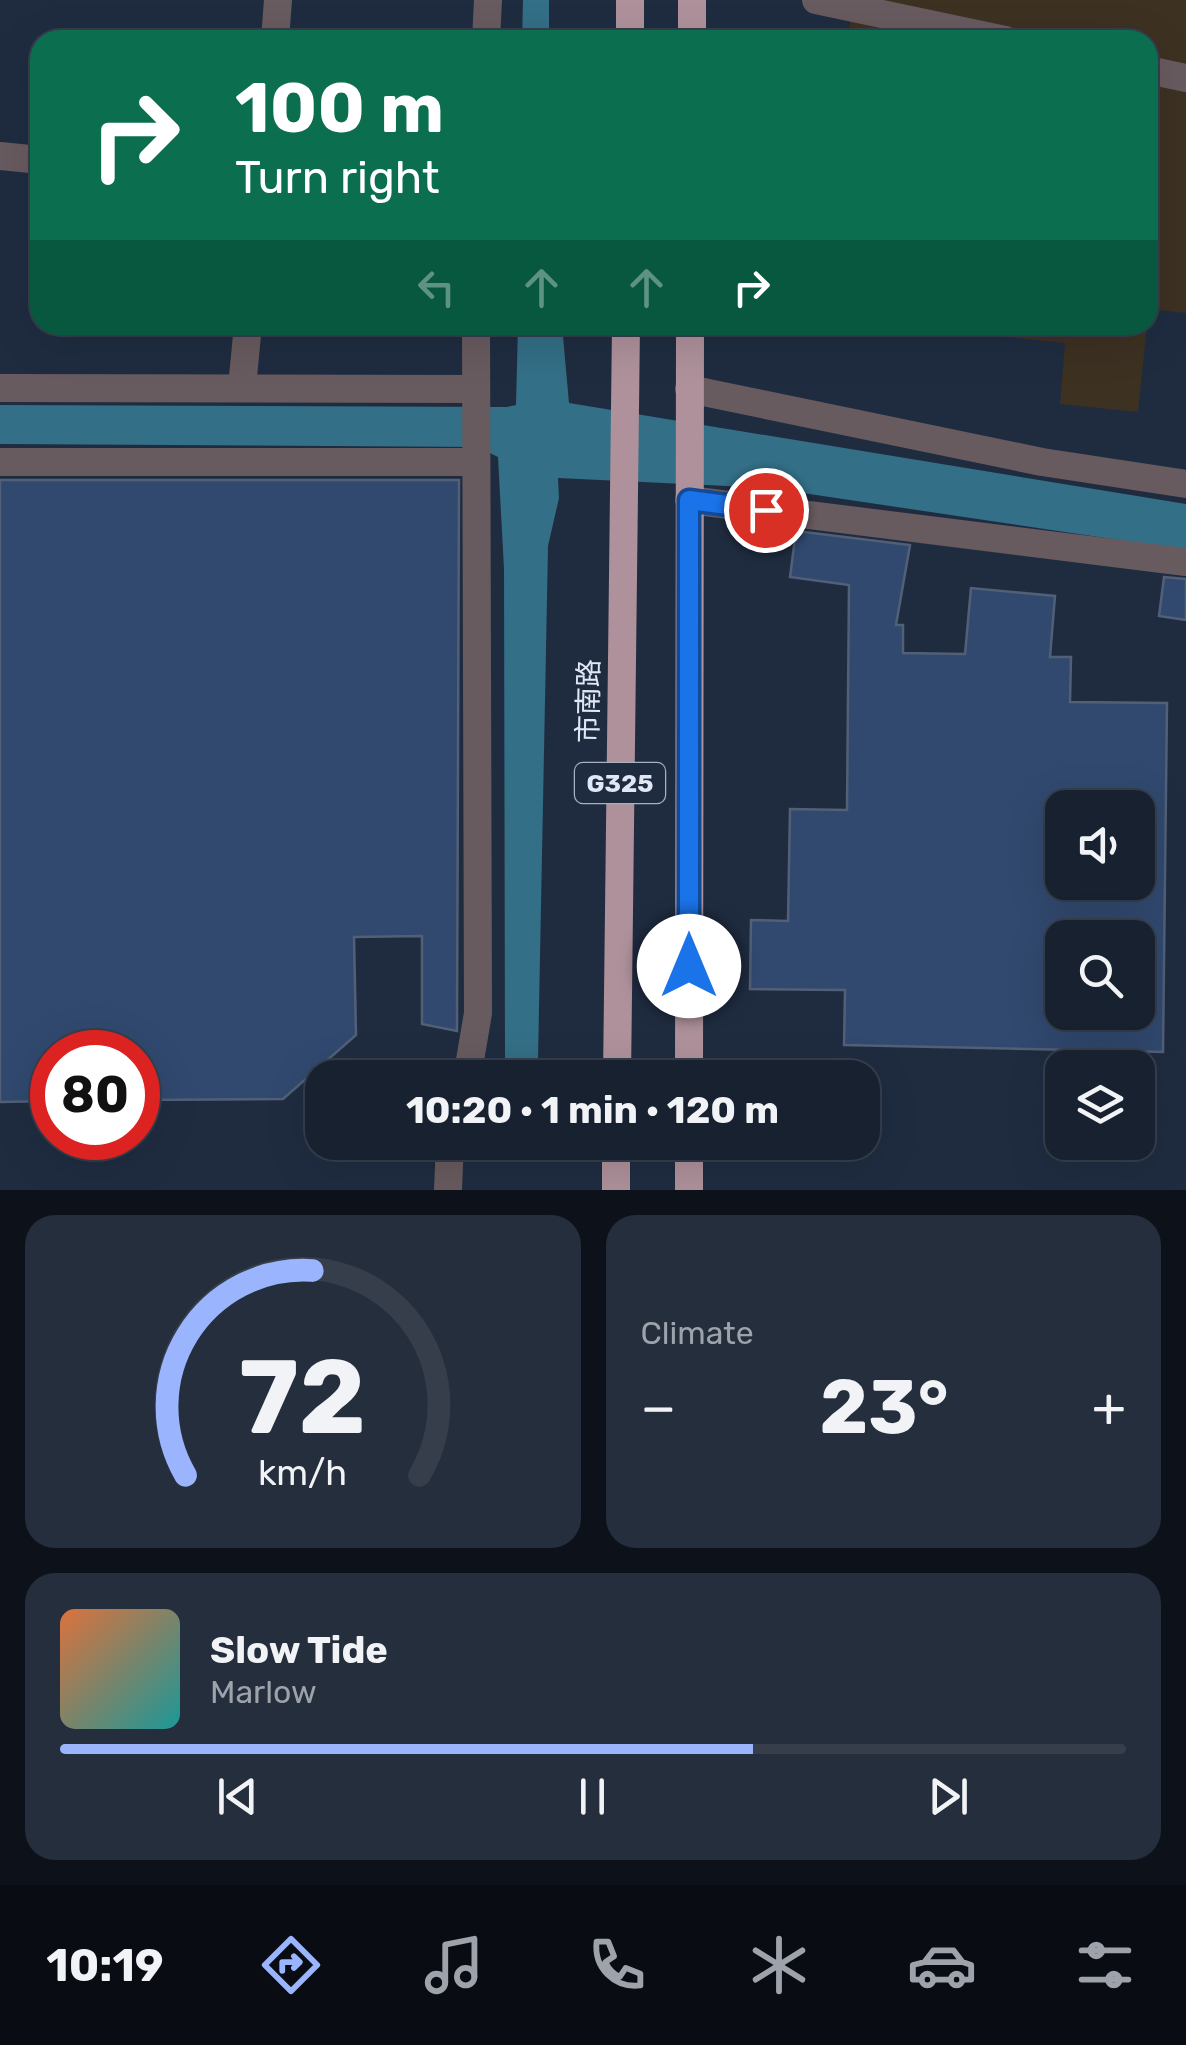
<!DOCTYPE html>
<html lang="en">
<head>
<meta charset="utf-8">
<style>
  :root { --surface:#172130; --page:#242e3c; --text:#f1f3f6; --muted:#9ea3ab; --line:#363e4c; --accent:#9ab5fd }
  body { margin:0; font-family:Rubik,"Noto Sans SC",sans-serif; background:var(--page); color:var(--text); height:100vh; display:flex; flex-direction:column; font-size:38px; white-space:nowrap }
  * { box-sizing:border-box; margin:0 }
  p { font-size:32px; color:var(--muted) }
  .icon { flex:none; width:55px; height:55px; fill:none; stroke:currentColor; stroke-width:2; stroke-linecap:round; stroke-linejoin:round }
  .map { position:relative; height:1190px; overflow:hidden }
  .details { display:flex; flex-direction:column; gap:25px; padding:25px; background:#0d121a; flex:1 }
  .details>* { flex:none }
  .hud { position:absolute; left:30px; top:30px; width:1128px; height:305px; border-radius:30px; box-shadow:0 10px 40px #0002,0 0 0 2px var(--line); background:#0b6e4f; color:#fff; overflow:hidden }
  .buttons { position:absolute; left:1045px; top:790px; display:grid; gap:20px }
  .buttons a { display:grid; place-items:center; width:110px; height:110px; border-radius:20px; background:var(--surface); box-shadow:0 10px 40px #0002,0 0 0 2px var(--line); font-size:50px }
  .speed { position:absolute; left:30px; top:1030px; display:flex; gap:20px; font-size:50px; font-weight:700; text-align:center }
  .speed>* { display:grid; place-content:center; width:130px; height:130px; border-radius:50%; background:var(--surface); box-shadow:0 10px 40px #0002,0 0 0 2px var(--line); line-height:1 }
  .speed .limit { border:15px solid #d22; background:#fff; color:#111 }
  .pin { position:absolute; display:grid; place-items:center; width:85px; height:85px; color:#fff; margin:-42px; border:5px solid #fff; border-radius:50%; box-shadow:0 2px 10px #0007 }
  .me { position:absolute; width:110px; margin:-55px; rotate:0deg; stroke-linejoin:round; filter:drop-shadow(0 0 8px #0008) }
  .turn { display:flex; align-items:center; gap:35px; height:210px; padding:0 40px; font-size:45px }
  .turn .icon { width:130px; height:130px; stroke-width:2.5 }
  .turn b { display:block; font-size:70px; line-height:85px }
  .lanes { display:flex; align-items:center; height:95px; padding:0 40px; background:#0003; justify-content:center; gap:50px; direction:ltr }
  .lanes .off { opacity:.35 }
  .big { font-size:75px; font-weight:700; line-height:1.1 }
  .details .tile { flex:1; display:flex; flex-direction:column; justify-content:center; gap:15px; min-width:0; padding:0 35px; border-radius:30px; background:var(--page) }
  .details .dial { align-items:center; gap:0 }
  .dial svg { height:260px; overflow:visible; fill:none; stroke:var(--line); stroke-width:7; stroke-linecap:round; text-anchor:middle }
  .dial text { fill:var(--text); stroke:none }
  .song { display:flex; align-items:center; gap:30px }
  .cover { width:120px; height:120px; border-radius:15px; background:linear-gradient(135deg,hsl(20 70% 55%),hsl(180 70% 35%)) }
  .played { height:10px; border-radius:5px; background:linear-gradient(90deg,var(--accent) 65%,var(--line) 65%) }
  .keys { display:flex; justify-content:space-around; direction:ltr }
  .heat { display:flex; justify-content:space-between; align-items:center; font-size:55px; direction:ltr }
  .details .tiles { flex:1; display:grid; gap:25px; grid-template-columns:1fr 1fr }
  .tile:last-child { grid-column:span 2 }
  .trip { position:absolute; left:305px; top:1060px; width:575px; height:100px; border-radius:30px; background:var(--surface); box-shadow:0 10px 40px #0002,0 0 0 2px var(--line); font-weight:700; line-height:100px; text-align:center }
  .menu { display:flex; height:160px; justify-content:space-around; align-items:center; background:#090d13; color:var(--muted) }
  .menu .icon { width:70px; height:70px }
  .menu .selected { color:var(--accent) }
  .menu b { font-size:45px; color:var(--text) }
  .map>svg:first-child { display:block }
  .industrial { fill:#3d3122 }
  .water { fill:#336f86 }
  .building { fill:#31496f; stroke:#516077; stroke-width:2.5; fill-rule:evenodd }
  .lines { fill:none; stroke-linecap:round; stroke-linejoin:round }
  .minor { stroke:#685b5f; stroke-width:28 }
  .trunk { stroke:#ae919b; stroke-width:28 }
  .route-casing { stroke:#114b97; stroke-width:25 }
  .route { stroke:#1a73e8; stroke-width:18 }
  .labels { text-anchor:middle; stroke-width:10; stroke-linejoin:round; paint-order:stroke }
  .shield { fill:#1f2c40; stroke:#a6b0bf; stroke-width:2.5 }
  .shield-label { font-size:25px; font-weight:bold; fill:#e0e8f6 }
  .street-label { font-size:28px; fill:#e0e8f6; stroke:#1f2c40 }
</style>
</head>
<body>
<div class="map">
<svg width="1186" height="1190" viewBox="0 0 1186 1190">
  <rect width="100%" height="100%" fill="#1f2c40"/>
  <g class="industrial">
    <polygon points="854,0 1186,0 1186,313 1149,309 1148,322 1148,40 847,40"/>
    <polygon points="890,325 1147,325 1138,412 1060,404 1065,343"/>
  </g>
  <g class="water">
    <polygon points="523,0 549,0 549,40 522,40"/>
    <polygon points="518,325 562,325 569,403 1186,504 1186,550 769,488 558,478 559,498 548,546 538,1060 526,1077 519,1077 505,1062 504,569 498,457 478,447 0,444 0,405 507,407 516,405"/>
  </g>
  <g class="building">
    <polygon points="0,480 459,480 457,1031 422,1024 422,936 354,937 356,1035 283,1099 138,1100 138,1052 52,1052 52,1101 0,1102"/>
    <path d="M796,531L910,545L896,625H903V653L965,654L971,588L1055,596L1050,657H1071L1070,702L1167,703L1163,1052L844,1045L845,990L750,989L751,920L788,921L790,809L847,810L849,585L790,577ZM1062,808H1138V882H1062ZM1062,938H1138V1012H1062Z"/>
    <polygon points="1164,577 1186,579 1186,620 1159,616"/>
  </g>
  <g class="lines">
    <g class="minor">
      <polyline points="816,0 1005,40"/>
      <polyline points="275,40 278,0"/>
      <polyline points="486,40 488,0"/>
      <polyline points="1148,70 1186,78"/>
      <polyline points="0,156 40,160"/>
      <polyline points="242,387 248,325"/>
      <polyline points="0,388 473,389"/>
      <polyline points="689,389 1042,462 1186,484"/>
      <polyline points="0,462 474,462"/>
      <polyline points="689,500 1186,562"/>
      <polyline points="467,1078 478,1013 476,325"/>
      <polyline points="448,1190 450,1142"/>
    </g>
    <g class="trunk">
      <polyline points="630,40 630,0"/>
      <polyline points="692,40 692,0"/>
      <polyline points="617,1078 626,325"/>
      <polyline points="689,1078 690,325"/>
      <polyline points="689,1142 689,1190"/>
      <polyline points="616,1190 616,1142"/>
    </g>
  </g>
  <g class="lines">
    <g class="route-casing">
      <polyline id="route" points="689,966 689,500 766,510"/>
    </g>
    <use href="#route" class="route"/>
  </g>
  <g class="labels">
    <rect class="shield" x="575" y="763" width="90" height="40" rx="8"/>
    <g class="shield-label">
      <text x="620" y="792">G325</text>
    </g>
    <g class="street-label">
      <text transform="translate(588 701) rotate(-89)" y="10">市南路</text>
    </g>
  </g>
</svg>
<div class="buttons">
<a><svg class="icon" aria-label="sound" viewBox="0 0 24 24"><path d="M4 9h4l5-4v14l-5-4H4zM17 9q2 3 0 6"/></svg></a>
<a><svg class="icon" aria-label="search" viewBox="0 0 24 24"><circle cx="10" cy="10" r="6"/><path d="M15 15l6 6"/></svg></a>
<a><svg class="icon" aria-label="layers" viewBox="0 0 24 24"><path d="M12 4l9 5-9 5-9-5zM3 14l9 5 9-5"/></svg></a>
</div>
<div class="speed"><div class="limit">80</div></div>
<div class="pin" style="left:766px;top:510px;background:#d93025"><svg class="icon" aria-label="arrive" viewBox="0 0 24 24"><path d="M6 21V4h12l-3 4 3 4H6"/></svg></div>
<svg class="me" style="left:689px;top:966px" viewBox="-20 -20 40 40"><circle r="19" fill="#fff"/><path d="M0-13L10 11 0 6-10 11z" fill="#1a73e8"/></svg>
<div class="trip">10:20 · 1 min · 120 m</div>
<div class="hud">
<div class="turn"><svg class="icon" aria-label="right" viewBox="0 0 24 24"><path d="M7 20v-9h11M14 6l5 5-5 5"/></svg><div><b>100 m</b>Turn right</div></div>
<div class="lanes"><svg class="icon off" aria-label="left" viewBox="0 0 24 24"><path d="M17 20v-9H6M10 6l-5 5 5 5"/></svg><svg class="icon off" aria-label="ahead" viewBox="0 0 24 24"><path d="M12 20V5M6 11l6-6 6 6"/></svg><svg class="icon off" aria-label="ahead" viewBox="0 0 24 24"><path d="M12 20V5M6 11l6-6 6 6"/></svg><svg class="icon" aria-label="right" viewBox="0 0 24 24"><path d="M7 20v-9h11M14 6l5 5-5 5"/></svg></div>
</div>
</div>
<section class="details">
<div class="tiles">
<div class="tile dial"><svg viewBox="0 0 100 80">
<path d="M14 69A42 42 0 1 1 86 69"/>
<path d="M14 69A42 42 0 0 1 53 6" stroke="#9ab5fd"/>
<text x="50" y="56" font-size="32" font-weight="700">72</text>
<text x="50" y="72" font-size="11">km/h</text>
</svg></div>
<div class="tile"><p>Climate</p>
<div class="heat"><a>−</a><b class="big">23°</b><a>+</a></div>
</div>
<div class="tile">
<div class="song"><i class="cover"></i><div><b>Slow Tide</b><p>Marlow</p></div></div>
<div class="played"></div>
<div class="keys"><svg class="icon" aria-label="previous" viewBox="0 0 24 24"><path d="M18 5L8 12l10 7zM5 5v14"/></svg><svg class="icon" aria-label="pause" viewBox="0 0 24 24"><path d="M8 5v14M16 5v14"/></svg><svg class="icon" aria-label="next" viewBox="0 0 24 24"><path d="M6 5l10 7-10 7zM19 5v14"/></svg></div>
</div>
</div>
</section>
<nav class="menu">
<b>10:19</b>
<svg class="icon selected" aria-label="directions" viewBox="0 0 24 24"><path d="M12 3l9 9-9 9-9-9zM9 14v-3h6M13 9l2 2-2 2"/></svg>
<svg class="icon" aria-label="music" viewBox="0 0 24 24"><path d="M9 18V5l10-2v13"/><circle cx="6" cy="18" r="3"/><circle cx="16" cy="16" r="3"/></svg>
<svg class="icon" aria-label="phone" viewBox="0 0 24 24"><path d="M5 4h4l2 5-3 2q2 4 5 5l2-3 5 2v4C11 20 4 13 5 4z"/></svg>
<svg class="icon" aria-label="climate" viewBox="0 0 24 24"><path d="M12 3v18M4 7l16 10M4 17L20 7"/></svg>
<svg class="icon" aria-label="car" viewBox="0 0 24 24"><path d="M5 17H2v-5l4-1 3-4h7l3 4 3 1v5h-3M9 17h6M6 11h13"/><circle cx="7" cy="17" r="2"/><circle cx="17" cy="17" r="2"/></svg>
<svg class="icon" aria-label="filters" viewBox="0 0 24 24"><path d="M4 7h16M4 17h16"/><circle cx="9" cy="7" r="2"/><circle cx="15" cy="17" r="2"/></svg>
</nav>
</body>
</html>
